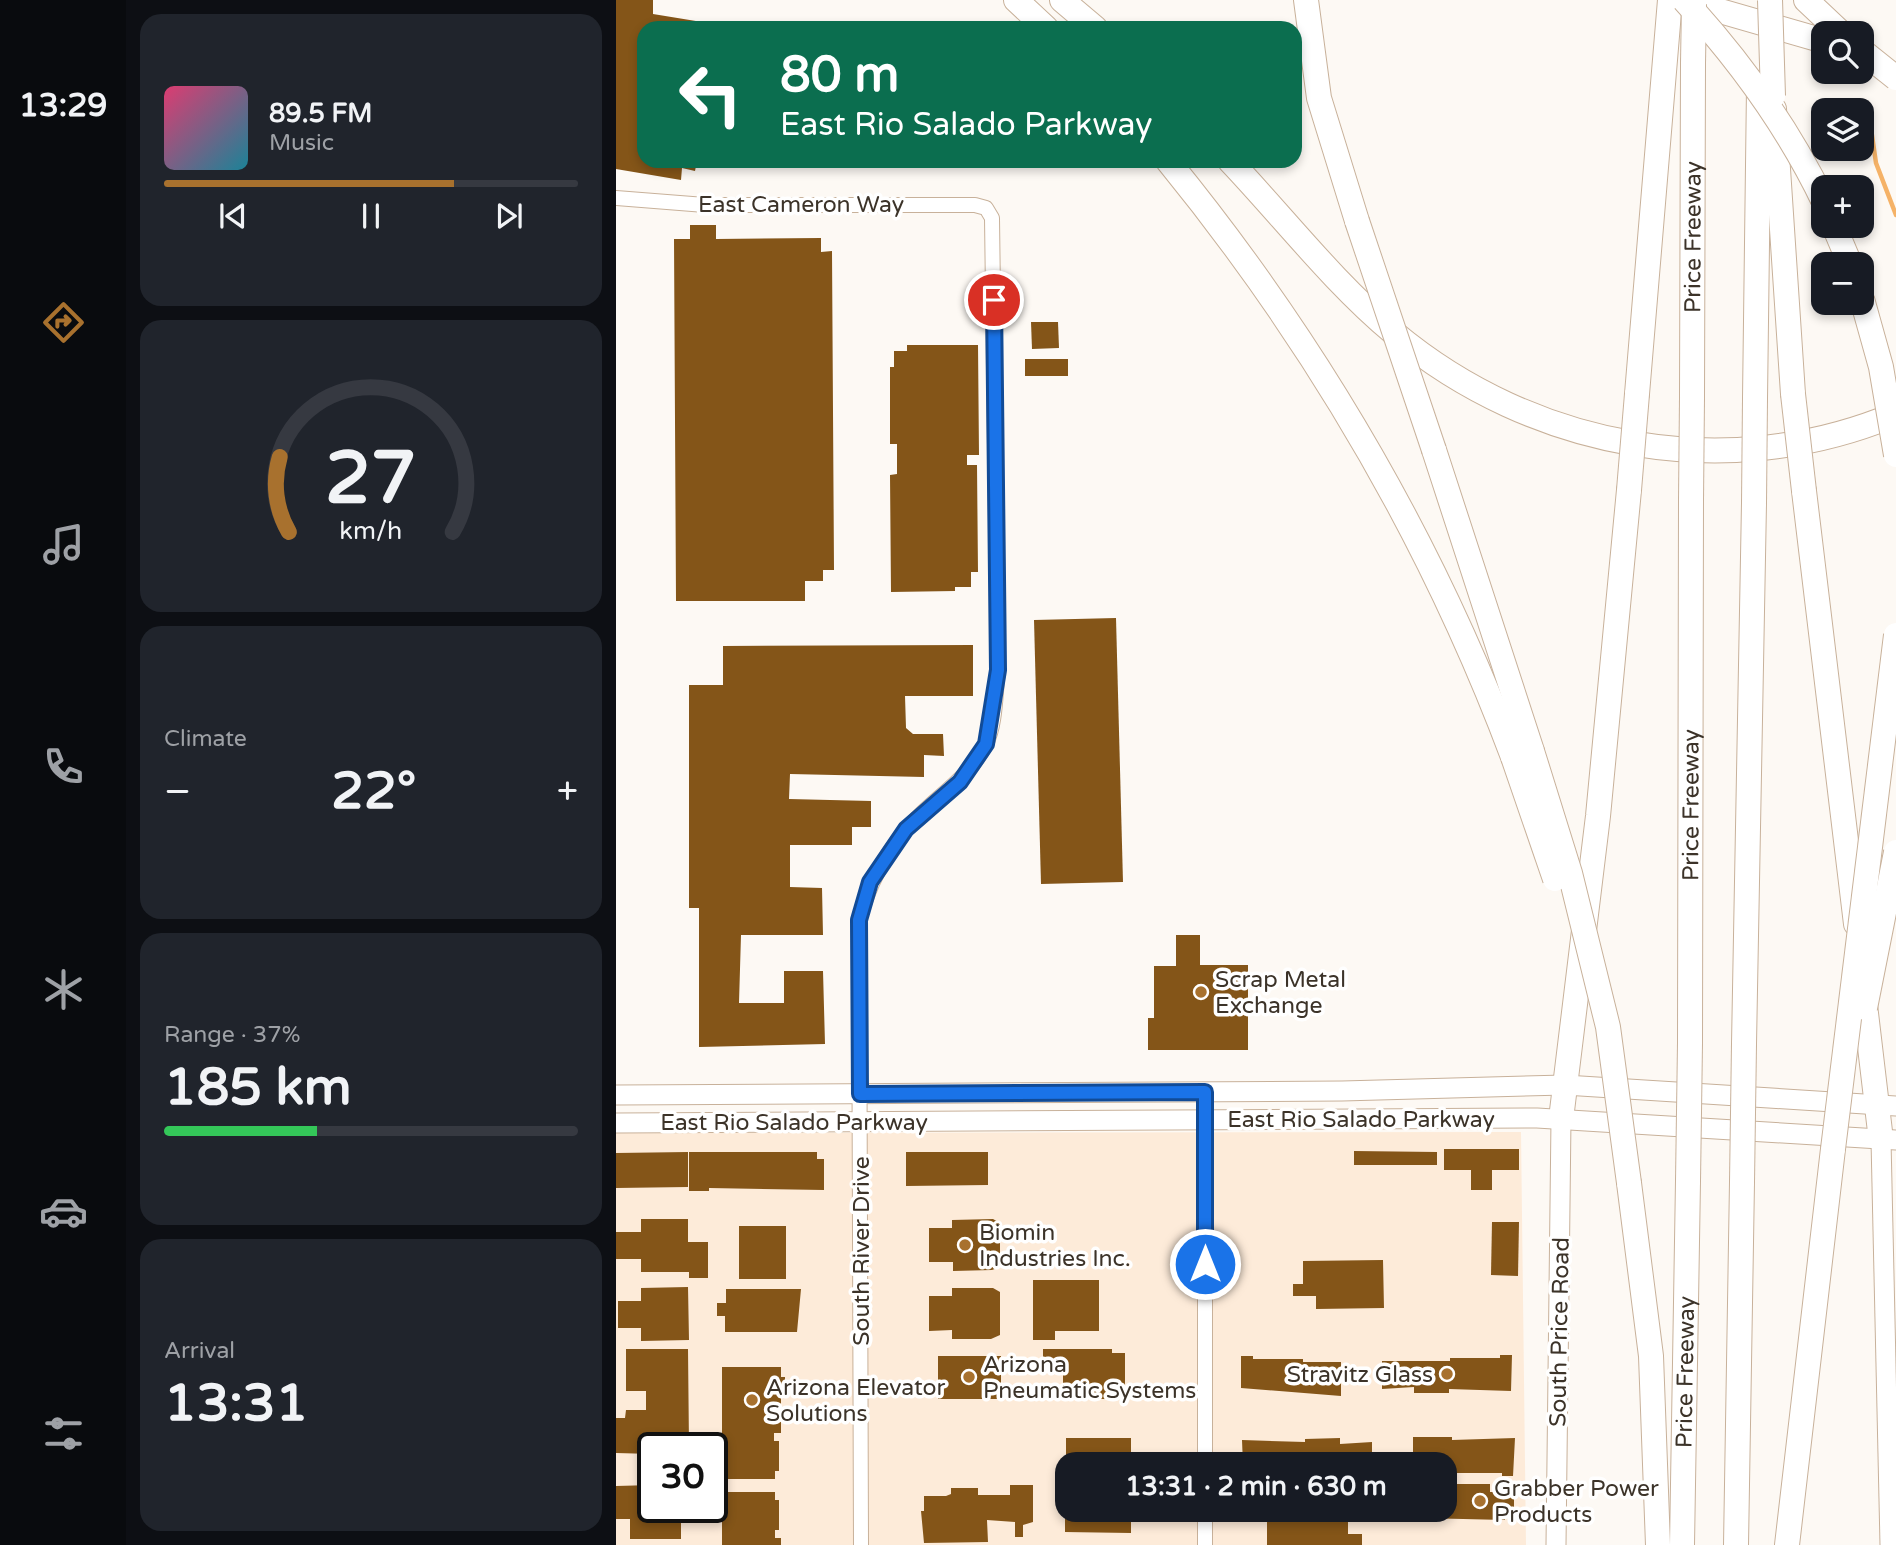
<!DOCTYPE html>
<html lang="en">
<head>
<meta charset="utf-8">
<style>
  :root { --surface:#171b24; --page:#20242c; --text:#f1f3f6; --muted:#9ea1a6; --line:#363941; --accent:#a8712e }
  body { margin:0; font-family:"Varela Round",sans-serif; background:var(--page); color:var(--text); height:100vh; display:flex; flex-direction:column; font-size:26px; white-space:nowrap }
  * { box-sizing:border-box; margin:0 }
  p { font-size:23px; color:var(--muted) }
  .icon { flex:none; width:38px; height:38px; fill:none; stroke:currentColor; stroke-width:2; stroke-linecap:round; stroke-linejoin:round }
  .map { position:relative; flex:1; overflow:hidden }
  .sheet { display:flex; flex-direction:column; gap:14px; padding:14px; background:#0d0f14; width:490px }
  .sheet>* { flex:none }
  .banner { position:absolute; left:21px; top:21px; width:665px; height:147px; border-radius:21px; box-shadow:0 4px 10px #0003; background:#0b6e4f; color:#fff; overflow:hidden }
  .tools { position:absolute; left:1195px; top:21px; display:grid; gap:14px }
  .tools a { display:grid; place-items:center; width:63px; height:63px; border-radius:14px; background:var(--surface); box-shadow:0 4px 10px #0003; font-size:35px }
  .speed { position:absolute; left:21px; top:1432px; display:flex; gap:14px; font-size:35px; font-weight:700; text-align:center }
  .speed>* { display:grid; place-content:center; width:91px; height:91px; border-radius:50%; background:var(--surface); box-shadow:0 4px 10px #0003; line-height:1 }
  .speed .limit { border:4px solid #111; border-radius:10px; background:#fff; color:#111 }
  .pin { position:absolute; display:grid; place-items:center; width:60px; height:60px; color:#fff; margin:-30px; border:4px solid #fff; border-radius:50%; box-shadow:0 2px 7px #0007 }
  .me { position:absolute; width:77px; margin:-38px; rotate:0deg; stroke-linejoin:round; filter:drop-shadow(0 0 5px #0008) }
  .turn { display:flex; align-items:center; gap:24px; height:147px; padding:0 28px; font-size:32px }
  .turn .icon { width:91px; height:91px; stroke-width:2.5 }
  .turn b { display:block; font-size:49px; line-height:60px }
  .big { font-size:52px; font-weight:700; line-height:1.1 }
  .sheet .widget { flex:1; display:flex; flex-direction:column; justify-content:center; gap:10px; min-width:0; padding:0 24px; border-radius:21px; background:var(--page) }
  .sheet .dial { align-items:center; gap:0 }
  .dial svg { height:182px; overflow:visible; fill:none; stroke:var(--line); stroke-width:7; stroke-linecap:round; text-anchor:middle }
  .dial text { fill:var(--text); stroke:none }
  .song { display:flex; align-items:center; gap:21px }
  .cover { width:84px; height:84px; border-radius:10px; background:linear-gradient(135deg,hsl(340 70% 55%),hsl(190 70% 35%)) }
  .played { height:7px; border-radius:4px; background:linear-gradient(90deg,var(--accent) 70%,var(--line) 70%) }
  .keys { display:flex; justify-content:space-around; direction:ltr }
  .heat { display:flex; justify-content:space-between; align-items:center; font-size:38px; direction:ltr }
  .charge { height:10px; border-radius:5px; background:linear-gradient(90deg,#34c759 37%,var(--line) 0) }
  .trip { position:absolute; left:439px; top:1452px; width:402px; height:70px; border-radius:21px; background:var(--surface); box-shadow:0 4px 10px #0003; font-weight:700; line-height:70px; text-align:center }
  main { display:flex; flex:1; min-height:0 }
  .tabs { display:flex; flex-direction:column; width:126px; justify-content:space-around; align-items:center; background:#090b0e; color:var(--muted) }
  .tabs .icon { width:49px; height:49px }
  .tabs .selected { color:var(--accent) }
  .tabs b { font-size:32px; color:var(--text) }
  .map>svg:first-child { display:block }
  .built { fill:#fdebd9; fill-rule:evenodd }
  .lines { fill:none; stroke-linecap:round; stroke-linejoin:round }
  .stream { stroke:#f5b267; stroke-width:4.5 }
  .building { fill:#845518 }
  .minor-casing { stroke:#c8b19a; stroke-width:16 }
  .secondary-casing { stroke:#c8b19a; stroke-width:21 }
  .motorway-casing { stroke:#c8b19a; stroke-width:26 }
  .minor { stroke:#fff; stroke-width:14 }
  .secondary { stroke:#fff; stroke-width:19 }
  .motorway { stroke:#fff; stroke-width:24 }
  .motorway-bridge-casing { stroke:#c8b19a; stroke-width:26; stroke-linecap:butt }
  .motorway-bridge { stroke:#fff; stroke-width:24 }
  .route-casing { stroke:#114b97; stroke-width:18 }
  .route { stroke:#1a73e8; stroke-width:12 }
  .poi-dot { fill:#a8712e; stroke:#fff; stroke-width:2.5 }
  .labels { text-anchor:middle; stroke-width:7; stroke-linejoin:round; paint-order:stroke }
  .street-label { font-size:23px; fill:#3c3329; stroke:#fff }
  .poi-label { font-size:23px; fill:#3c3329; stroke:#fff; text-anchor:start }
</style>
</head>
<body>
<main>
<nav class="tabs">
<b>13:29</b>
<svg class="icon selected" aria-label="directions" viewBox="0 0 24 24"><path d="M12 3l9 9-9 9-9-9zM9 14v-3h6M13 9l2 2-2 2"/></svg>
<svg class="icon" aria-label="music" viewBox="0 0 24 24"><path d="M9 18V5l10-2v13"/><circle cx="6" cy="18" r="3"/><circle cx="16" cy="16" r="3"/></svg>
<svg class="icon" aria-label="phone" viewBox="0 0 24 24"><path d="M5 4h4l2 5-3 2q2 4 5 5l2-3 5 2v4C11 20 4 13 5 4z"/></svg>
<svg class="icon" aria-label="climate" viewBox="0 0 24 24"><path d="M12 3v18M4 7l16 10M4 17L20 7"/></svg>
<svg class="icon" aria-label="car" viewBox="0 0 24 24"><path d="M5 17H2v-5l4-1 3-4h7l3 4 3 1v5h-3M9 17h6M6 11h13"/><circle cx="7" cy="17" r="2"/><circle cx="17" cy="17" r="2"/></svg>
<svg class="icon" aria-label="filters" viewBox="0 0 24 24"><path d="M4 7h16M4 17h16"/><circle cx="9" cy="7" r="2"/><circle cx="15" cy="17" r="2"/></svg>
</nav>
<section class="sheet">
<div class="widget">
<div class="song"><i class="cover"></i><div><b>89.5 FM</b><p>Music</p></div></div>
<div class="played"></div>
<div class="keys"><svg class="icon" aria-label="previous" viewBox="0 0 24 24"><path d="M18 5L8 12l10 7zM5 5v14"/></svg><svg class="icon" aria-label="pause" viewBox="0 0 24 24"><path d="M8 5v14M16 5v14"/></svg><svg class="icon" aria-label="next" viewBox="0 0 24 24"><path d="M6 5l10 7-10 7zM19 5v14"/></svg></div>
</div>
<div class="widget dial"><svg viewBox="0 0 100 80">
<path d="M14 69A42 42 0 1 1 86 69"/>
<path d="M14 69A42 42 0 0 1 10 36" stroke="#a8712e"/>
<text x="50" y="56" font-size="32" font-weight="700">27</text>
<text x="50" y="72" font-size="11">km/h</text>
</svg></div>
<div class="widget"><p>Climate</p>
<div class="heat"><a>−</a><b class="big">22°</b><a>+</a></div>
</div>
<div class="widget"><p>Range · 37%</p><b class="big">185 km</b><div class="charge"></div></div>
<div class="widget"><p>Arrival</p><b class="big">13:31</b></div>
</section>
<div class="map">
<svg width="1280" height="1545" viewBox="0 0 1280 1545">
  <rect width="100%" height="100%" fill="#fdf9f4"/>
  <path class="built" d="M905,1132L910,1545H0V1133ZM37,1447H96V1507H37ZM452,1465H830V1510H452Z"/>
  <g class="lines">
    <polyline class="stream" points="1253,115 1260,163 1280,215"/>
  </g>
  <g class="building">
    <polygon points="0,0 37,0 37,14 92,23 91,28 28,28 28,161 81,161 79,171 66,168 65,180 0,169"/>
    <polygon points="74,225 100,225 100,239 205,238 205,252 216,251 218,570 207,570 207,581 189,581 189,601 60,601 58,239 74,239"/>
    <polygon points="415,322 442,322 443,348 416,349"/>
    <polygon points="291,345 362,345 363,455 351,455 351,465 361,465 362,572 355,572 355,587 339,587 339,591 275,592 274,475 281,474 281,444 274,444 274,367 278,367 278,351 291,351"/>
    <rect x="409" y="359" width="43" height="17"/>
    <polygon points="500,618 507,882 425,884 418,620"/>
    <polygon points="357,645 357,696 289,696 290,728 297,734 327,734 328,756 308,755 308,777 174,774 173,799 255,801 255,827 236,827 236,845 174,845 174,887 206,888 207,935 125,935 123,1003 168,1003 168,971 207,971 209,1044 83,1047 83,908 73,908 73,685 107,685 107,646"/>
    <polygon points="560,935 584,935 584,965 632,965 632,1050 532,1050 532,1018 538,1018 538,966 560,966"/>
    <polygon points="828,1149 903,1149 903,1170 876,1170 876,1190 855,1190 855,1170 828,1170"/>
    <polygon points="738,1151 821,1152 821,1165 738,1165"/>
    <polygon points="72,1152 72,1187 0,1188 0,1153"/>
    <polygon points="73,1152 201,1152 201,1159 208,1159 208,1190 93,1188 93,1191 73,1191"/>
    <polygon points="290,1152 372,1152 372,1185 290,1186"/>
    <polygon points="25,1219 72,1219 72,1242 92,1242 92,1278 73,1278 73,1272 25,1272 25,1259 0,1259 0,1232 25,1232"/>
    <polygon points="377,1219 384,1223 384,1267 376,1270 337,1271 337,1262 313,1262 313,1228 336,1228 336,1220"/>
    <polygon points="876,1222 903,1222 902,1276 875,1275"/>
    <rect x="123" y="1226" width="47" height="53"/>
    <polygon points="767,1260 768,1308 700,1309 700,1296 677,1296 677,1284 687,1284 687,1261"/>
    <polygon points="417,1280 483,1280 483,1331 439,1331 439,1340 417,1340"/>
    <polygon points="72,1287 73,1340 25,1341 25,1328 2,1328 2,1301 25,1301 25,1288"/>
    <polygon points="336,1288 377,1288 384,1292 384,1335 375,1339 336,1339 336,1330 313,1331 313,1296 336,1296"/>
    <polygon points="110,1289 185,1289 181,1332 109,1332 109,1316 101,1316 101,1303 110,1303"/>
    <polygon points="10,1349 72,1349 73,1447 37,1447 37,1454 0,1453 0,1418 9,1418 10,1410 30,1410 30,1391 10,1391"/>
    <polygon points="427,1349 496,1349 496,1353 509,1353 509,1394 497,1394 497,1399 447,1399 447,1362 427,1362"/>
    <polygon points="884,1355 896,1355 895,1391 833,1389 833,1393 798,1393 798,1387 766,1389 766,1361 834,1361 834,1358 884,1358"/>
    <rect x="322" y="1356" width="63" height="43"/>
    <polygon points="625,1356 637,1356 637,1359 687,1359 687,1362 725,1362 725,1396 625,1388"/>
    <polygon points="106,1367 165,1367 165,1377 169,1377 169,1390 165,1390 165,1409 170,1409 170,1422 165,1422 165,1433 158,1433 158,1441 163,1441 163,1471 159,1471 159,1479 106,1479"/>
    <polygon points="797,1437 836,1437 836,1440 899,1438 897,1476 886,1476 886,1473 836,1473 836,1470 830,1470 830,1465 797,1465"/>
    <rect x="450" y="1438" width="65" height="27"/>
    <polygon points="724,1438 724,1444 756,1442 756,1465 627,1465 626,1440 689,1442 689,1439"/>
    <polygon points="830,1484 874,1484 874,1492 898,1492 898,1512 889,1512 889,1520 805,1518 797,1510 830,1510"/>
    <polygon points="37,1485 37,1507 73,1507 73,1520 65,1520 65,1539 14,1539 14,1519 0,1519 0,1486"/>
    <polygon points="394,1485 417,1485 417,1522 407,1525 407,1537 399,1537 399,1522 371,1520 372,1542 308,1543 305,1511 308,1511 308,1496 330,1496 335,1494 335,1488 362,1488 362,1495 394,1495"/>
    <polygon points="106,1492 159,1492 159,1500 163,1500 163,1530 159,1530 159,1538 165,1538 165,1545 106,1545"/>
    <polygon points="449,1510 524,1510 524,1518 515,1518 515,1533 449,1532"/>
    <polygon points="732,1517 732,1534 746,1534 746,1545 651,1545 651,1520 661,1520 661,1518"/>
  </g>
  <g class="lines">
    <g class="minor-casing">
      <g id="minor">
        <path d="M0,198L89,205H359L370,208L376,218L382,670C379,693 380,723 370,744C351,782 315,799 290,830C266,859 253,885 243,920L245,1545"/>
        <polyline points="589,1092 589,1465"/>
        <polyline points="589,1545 589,1510"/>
      </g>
    </g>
    <g class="secondary-casing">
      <g id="secondary">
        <polyline points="0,1095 726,1091 949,1085 1280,1106"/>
        <polyline points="0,1123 921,1118 1280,1140"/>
        <polyline points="1265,1140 1274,1545"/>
        <polyline points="940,1545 945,1119"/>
      </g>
    </g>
    <g class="motorway-casing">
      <g id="motorway">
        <polyline points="400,0 430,28"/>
        <polyline points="446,0 479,28"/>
        <polyline points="690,0 703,98 741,221"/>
        <polyline points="1066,0 1208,41"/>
        <polyline points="1190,0 1225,33"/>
        <polyline points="1158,109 1177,394"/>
        <path d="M552,161C698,340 816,541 897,757"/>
        <path d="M614,161C668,218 718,283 778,333C917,449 1112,485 1280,414"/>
        <polyline points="1218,226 1234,264"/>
        <polyline points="1021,394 1054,0"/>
        <path id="s1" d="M1076,398L1077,63"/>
        <polyline points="1139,399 1143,88"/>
        <polyline points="818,450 916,751"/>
        <polyline points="1188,491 1240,924"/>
        <polyline points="1247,988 1265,1140"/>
        <path id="s2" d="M1074,1043L1075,500"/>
        <polyline points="1128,1044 1138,503"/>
        <polyline points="945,1119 982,816 1013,490"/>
        <polyline points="1013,1183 1035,1356 1042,1545"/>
        <path id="s3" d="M1066,1545L1072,1181"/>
        <polyline points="1120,1545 1126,1182"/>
        <polyline points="1171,1545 1217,1149"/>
      </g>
    </g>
    <use href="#minor" class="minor"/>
    <use href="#secondary" class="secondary"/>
    <use href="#motorway" class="motorway"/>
    <g class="motorway-bridge-casing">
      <g id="motorway-bridge">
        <path d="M1068,0C1124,61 1172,127 1208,202"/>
        <polyline points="1154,0 1157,96"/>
        <polyline points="1246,51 1280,78"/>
        <polyline points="1077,63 1078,4"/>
        <polyline points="741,221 818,450"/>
        <polyline points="1246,299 1265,367 1280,455"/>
        <polyline points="1177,394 1188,491"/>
        <polyline points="1013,490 1021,394"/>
        <polyline points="1075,500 1076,398"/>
        <polyline points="1138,503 1139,399"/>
        <polyline points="916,751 954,873 992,1027 1013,1183"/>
        <polyline points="897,757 939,879"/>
        <polyline points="1249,1008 1280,852"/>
        <polyline points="1217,1149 1280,635"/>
        <polyline points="1072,1181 1074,1043"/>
        <polyline points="1126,1182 1128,1044"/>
      </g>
    </g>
    <use href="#motorway-bridge" class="motorway-bridge"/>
  </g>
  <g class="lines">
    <g class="route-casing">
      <polyline id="route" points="378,300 382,670 370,744 344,782 290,829 254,882 243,920 244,1094 589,1092 589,1264"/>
    </g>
    <use href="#route" class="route"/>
  </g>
  <g class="poi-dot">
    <circle cx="585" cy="992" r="7"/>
    <circle cx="349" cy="1245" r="7"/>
    <circle cx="831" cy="1374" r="7"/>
    <circle cx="353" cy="1377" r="7"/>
    <circle cx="136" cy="1400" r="7"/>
    <circle cx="864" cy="1501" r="7"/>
  </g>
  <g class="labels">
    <g class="street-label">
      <text x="185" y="212">East Cameron Way</text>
      <text dy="8" stroke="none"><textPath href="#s1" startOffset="161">Price Freeway</textPath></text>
      <text dy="8" stroke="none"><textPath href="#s2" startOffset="238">Price Freeway</textPath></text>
      <text x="745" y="1127">East Rio Salado Parkway</text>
      <text x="178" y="1130">East Rio Salado Parkway</text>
      <text transform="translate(245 1251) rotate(-90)" y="8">South River Drive</text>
      <text transform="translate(943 1332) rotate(-89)" y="8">South Price Road</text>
      <text dy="8" stroke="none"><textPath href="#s3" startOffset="173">Price Freeway</textPath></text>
    </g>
    <g class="poi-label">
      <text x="599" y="987">Scrap Metal<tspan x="599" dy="26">Exchange</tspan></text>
      <text x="363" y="1240">Biomin<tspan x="363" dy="26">Industries Inc.</tspan></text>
      <text x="367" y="1372">Arizona<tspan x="367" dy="26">Pneumatic Systems</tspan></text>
      <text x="817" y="1382" text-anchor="end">Stravitz Glass</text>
      <text x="150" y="1395">Arizona Elevator<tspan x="150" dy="26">Solutions</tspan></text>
      <text x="878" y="1496">Grabber Power<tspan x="878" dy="26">Products</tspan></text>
    </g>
  </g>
</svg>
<div class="tools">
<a><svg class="icon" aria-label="search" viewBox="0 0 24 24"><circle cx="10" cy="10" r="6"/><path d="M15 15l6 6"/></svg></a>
<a><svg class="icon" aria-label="layers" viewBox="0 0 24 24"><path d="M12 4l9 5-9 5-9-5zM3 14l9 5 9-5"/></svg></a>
<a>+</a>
<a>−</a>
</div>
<div class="speed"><div class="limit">30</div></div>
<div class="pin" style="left:378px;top:300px;background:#d93025"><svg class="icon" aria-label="arrive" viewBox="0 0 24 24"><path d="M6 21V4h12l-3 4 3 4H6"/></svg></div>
<svg class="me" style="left:589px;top:1264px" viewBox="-20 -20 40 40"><circle r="17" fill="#1a73e8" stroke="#fff" stroke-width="3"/><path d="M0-11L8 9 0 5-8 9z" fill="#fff"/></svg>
<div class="trip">13:31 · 2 min · 630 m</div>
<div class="banner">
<div class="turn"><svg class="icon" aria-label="left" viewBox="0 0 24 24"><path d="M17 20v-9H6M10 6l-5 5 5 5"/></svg><div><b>80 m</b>East Rio Salado Parkway</div></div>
</div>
</div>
</main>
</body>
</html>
